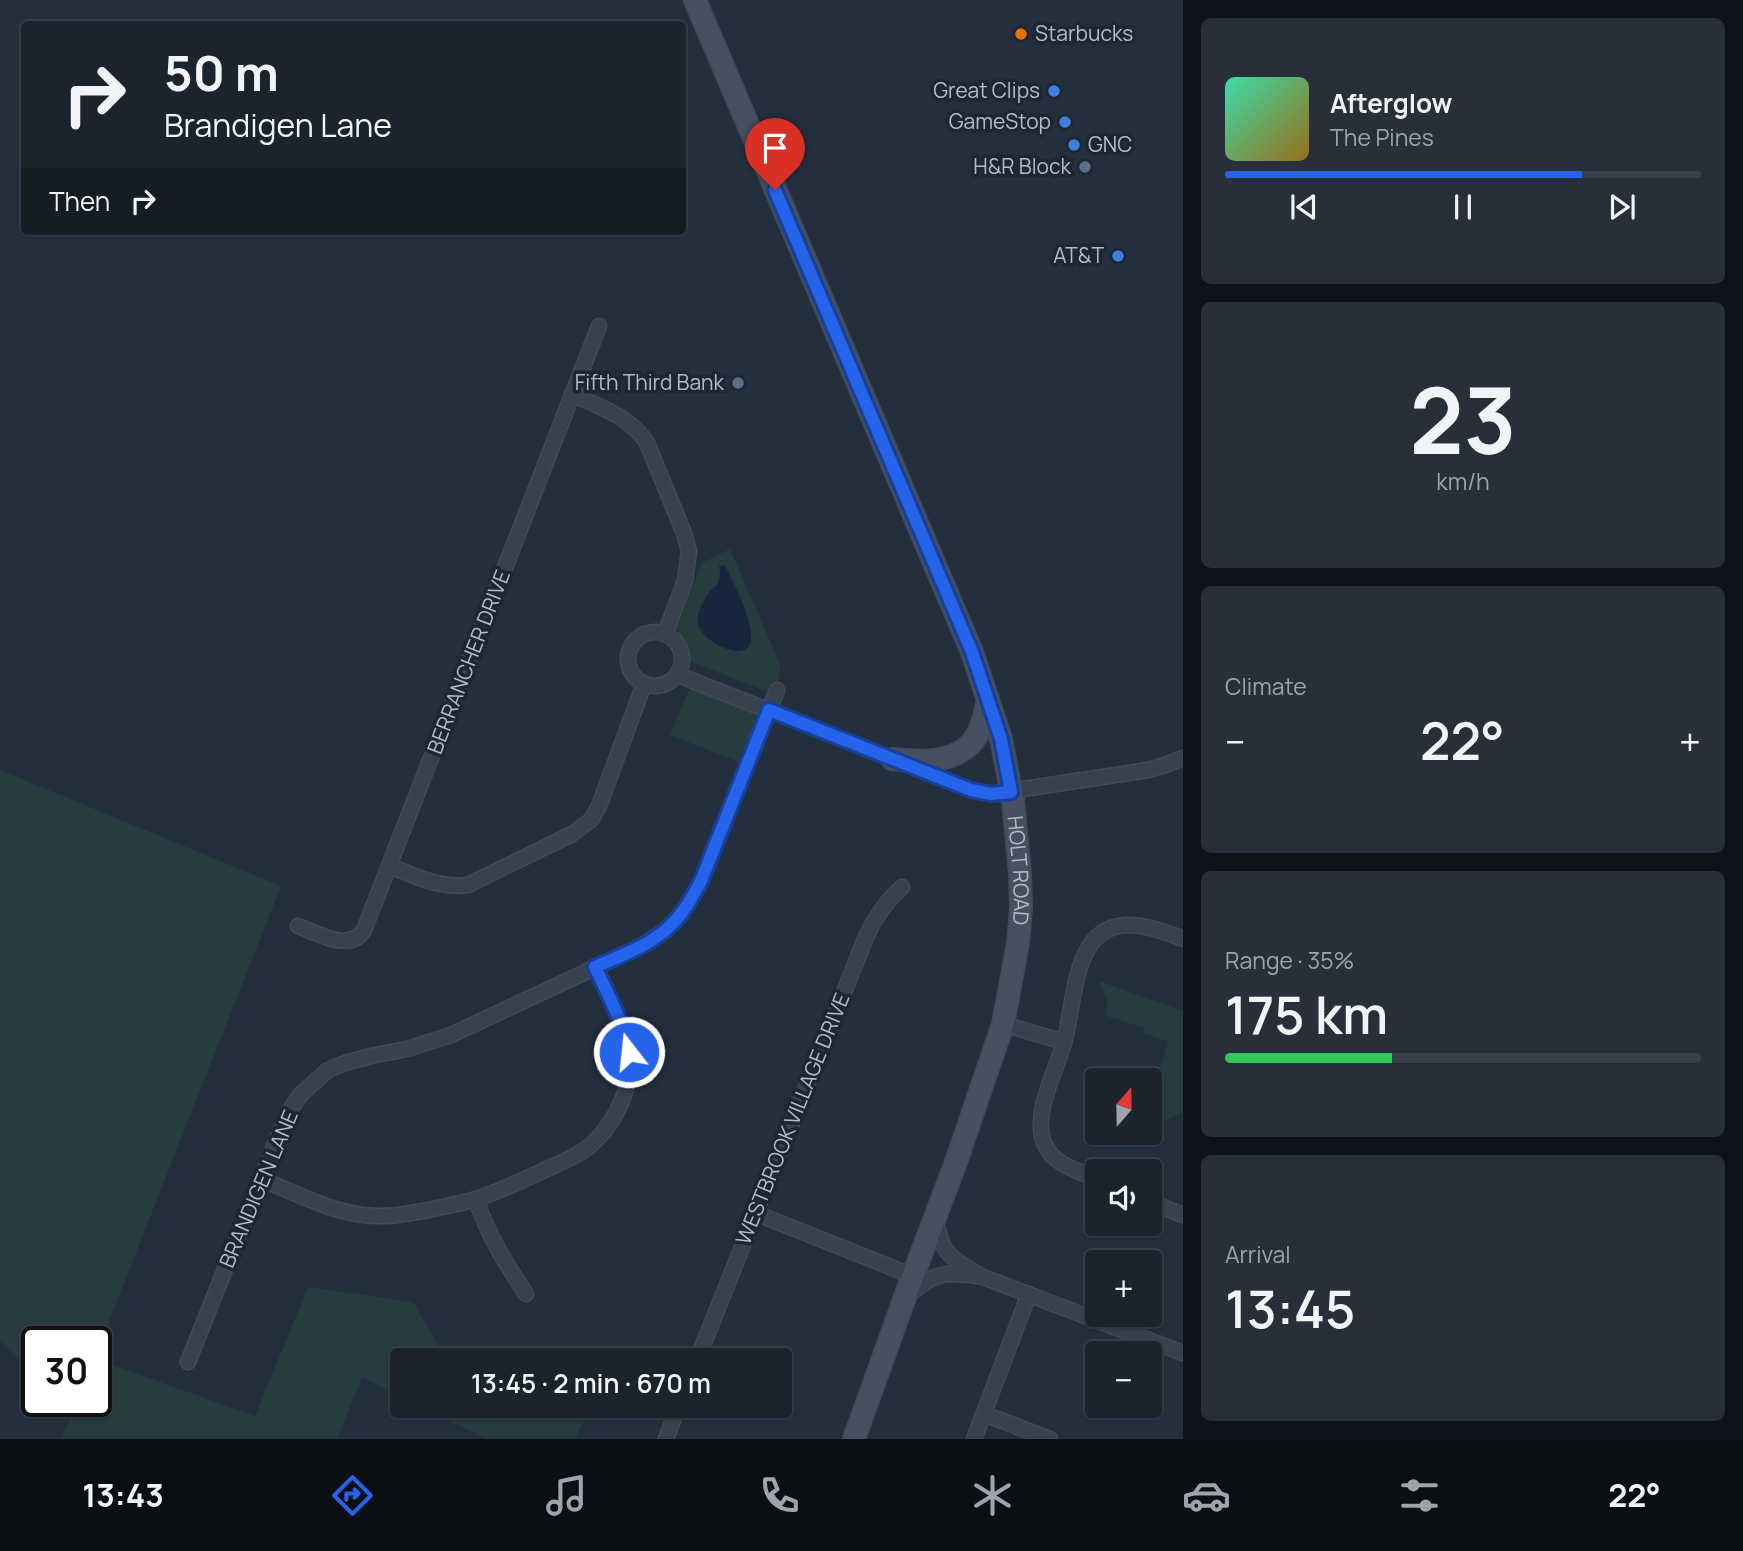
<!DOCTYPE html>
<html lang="en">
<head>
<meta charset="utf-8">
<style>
  :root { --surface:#1b232e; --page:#282f3a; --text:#f1f3f6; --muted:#a0a4aa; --line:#39404a; --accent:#2563eb }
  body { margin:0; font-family:Manrope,sans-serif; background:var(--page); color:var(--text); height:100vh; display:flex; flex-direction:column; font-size:26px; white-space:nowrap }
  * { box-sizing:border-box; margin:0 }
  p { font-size:23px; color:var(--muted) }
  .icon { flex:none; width:38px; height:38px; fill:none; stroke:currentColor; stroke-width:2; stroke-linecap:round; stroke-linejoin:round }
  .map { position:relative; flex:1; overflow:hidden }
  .details { display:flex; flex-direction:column; gap:18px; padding:18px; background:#0f1319; width:560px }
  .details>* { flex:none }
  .banner { position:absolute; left:21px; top:21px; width:665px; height:214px; border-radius:7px; box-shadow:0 2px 5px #0004,0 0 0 2px var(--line); background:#1b232e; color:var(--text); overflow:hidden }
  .needle { width:46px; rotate:20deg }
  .buttons { position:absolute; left:1085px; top:1068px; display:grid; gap:14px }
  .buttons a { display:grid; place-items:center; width:77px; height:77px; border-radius:7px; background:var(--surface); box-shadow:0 2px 5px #0004,0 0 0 2px var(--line); font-size:35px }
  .speed { position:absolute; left:21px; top:1326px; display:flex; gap:14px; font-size:35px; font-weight:700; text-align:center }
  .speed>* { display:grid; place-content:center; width:91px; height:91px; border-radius:50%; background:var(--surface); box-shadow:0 2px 5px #0004,0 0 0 2px var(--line); line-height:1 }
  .speed .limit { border:4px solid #111; border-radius:10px; background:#fff; color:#111 }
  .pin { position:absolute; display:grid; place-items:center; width:60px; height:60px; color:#fff; margin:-72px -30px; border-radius:50% 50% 50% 0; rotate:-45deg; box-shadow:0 0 7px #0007 }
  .pin .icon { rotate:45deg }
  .me { position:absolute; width:77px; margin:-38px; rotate:344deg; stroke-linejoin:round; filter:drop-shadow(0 0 5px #0008) }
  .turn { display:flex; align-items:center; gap:24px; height:147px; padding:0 28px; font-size:32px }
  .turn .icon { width:91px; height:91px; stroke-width:2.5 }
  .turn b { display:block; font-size:49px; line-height:60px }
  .then { display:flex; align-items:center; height:66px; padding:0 28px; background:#0003; gap:14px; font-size:26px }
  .big { font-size:52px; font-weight:600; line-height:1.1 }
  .details .card { flex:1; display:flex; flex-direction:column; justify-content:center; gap:10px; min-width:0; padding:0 24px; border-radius:10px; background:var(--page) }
  .details .dial { align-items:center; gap:0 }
  .dial b { font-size:91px; line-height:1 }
  .song { display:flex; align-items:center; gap:21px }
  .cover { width:84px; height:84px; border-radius:10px; background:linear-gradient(135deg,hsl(160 70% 55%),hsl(40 70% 35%)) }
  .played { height:7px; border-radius:4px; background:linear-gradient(90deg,var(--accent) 75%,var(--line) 75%) }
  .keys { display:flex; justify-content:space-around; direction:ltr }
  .heat { display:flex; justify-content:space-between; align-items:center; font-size:38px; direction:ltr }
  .charge { height:10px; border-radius:5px; background:linear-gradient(90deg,#34c759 35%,var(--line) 0) }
  .trip { position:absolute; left:390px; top:1348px; width:402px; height:70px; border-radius:7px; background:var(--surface); box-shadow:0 2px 5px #0004,0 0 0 2px var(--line); font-weight:600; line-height:70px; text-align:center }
  .tab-bar { display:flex; height:112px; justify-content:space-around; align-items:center; background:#0b0e12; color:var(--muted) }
  .tab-bar .icon { width:49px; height:49px }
  .tab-bar .selected { color:var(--accent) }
  .tab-bar b { font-size:32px; color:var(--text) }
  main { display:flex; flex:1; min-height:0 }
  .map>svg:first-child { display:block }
  .green { fill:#263c3f }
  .water { fill:#17263c }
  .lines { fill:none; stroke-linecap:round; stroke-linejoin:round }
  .street-casing { stroke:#414a57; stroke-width:17 }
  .secondary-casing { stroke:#414a57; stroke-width:24 }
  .street { stroke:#38414e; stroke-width:14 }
  .secondary { stroke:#465061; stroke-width:21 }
  .route-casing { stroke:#184099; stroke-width:18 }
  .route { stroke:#2563eb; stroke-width:12 }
  .food-dot { fill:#e8710a; stroke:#1d2633; stroke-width:2.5 }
  .shop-dot { fill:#3f7fe0; stroke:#1d2633; stroke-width:2.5 }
  .service-dot { fill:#5c6f8a; stroke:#1d2633; stroke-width:2.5 }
  .labels { text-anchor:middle; stroke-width:7; stroke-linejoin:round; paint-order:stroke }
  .poi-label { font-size:21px; fill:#b4bcc9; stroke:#1d2633; text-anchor:end }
  .street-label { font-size:21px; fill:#b4bcc9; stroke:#1d2633 }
</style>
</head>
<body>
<main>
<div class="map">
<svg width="1183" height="1439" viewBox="0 0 1183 1439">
  <rect width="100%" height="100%" fill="#242f3e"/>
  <g class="green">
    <polygon points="730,549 781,666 775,695 695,663 691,660 678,631 677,626 702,563"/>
    <polygon points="693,680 769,710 747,765 670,735"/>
    <polygon points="0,770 281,886 96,1354 96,1342 37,1342 37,1378 0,1341"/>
    <polygon points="1099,981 1183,1011 1183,1112 1150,1128 1150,1094 1153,1094 1168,1041 1143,1034 1145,1028 1141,1027 1106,1016 1107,1002"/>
    <polygon points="308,1287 413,1302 447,1360 402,1360 402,1397 362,1377 337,1439 62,1439 72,1414 60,1402 96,1402 96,1359 255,1416"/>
    <polygon points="418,1405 590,1405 576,1439 487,1439"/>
  </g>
  <path class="water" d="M725,565C733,582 755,624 751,641C747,664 701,642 698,624C696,614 705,597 711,590C716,584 716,589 718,582C721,577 720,571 719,566Z"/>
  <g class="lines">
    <g class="street-casing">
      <g id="street">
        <path d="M572,394C599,407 630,416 647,443L684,533L689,551L685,581L665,634"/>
        <circle cx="655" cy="659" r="27"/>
        <polyline points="678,675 971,790 991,794 1148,770 1165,765 1183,758"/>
        <path d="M390,866C415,876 440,889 468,885L572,834L591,820L599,806L644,684"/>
        <path d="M298,926C317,933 350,953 364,930L599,326"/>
        <polyline points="1003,1024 1064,1042"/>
        <path d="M261,1179C298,1194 336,1215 376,1216C392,1217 408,1213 424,1211C441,1207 459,1204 476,1199C501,1191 525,1179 549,1168C563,1162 579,1155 591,1145C611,1127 627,1099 629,1072C631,1033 611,1000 595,967"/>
        <path d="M1097,1179C1079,1171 1054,1165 1045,1145C1031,1116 1056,1071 1064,1043C1071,1017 1072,989 1081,964C1099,911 1142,922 1183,939"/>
        <path d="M476,1199C488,1236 505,1262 526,1294"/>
        <polyline points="1150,1202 1183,1215"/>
        <polyline points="755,1213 913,1276"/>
        <path d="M936,1220C942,1257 953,1259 983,1277L1183,1353"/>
        <path d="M907,1296C935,1273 942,1271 978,1276"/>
        <path d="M697,1360L866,937C875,917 885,902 902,887"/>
        <polyline points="188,1362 281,1129 289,1111 301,1094 328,1070 345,1063 371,1056 407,1049 451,1035 641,946 668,928 687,906 701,881 777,690"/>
        <polyline points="984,1414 1050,1439"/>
        <polyline points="666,1439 679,1405"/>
        <polyline points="974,1439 1029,1294"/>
      </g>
    </g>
    <g class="secondary-casing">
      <g id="secondary">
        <path id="s1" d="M695,0L972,652L1001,739L1013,800L1020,874L1021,908L1018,943L1003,1024L956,1162L905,1297L854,1439"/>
        <path d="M892,759C922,762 963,764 978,733C984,722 985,711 988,700"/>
      </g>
    </g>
    <use href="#street" class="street"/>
    <use href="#secondary" class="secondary"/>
  </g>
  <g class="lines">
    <g class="route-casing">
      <path id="route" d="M629,1052C623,1021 608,995 595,967C620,956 649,946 669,927C683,914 692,898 701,881L769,710L971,790L991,794L1011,792L1001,739L972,652L775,190"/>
    </g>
    <use href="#route" class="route"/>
  </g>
  <circle class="food-dot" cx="1021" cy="34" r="7"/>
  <g class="shop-dot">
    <circle cx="1054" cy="91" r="7"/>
    <circle cx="1065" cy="122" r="7"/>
    <circle cx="1074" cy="145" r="7"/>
    <circle cx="1118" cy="256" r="7"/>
  </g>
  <g class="service-dot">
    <circle cx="1085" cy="167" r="7"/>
    <circle cx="738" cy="383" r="7"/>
  </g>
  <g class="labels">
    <g class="poi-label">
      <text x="1035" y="41" text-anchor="start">Starbucks</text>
      <text x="1040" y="98">Great Clips</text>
      <text x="1051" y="129">GameStop</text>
      <text x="1088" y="152" text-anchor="start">GNC</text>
      <text x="1071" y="174">H&amp;R Block</text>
      <text x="1104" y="263">AT&amp;T</text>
      <text x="724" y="390">Fifth Third Bank</text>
    </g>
    <g class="street-label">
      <text transform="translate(469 662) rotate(-69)" y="7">BERRANCHER DRIVE</text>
      <text dy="7" stroke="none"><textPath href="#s1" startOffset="933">HOLT ROAD</textPath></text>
      <text transform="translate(793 1119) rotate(-68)" y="7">WESTBROOK VILLAGE DRIVE</text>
      <text transform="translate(259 1189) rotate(-67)" y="7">BRANDIGEN LANE</text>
    </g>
  </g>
</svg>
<div class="buttons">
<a><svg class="needle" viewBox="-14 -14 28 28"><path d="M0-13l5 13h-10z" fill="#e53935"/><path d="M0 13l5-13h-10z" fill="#a0a4aa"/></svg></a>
<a><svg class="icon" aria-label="sound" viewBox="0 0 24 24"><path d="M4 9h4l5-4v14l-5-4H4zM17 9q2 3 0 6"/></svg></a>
<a>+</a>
<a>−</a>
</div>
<div class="speed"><div class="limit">30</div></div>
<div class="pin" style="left:775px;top:190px;background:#d93025"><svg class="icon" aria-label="arrive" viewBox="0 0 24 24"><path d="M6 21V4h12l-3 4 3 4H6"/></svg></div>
<svg class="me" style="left:629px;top:1052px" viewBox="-20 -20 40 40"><circle r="17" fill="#2563eb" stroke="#fff" stroke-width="3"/><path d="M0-11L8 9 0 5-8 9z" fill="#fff"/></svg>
<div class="trip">13:45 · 2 min · 670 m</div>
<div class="banner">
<div class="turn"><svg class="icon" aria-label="right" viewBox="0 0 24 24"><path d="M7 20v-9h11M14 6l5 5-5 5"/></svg><div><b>50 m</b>Brandigen Lane</div></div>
<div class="then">Then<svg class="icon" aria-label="right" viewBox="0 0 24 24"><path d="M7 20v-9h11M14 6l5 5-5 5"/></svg></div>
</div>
</div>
<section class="details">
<div class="card">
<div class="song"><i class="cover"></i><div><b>Afterglow</b><p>The Pines</p></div></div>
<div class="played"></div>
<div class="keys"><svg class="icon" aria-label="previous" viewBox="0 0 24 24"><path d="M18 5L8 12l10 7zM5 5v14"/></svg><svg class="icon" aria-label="pause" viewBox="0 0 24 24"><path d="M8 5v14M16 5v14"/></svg><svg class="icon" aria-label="next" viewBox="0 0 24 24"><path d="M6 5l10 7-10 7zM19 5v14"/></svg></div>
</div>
<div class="card dial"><b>23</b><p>km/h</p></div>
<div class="card"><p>Climate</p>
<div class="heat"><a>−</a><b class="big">22°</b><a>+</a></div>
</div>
<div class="card"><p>Range · 35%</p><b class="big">175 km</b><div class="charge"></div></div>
<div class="card"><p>Arrival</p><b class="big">13:45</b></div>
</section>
</main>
<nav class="tab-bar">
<b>13:43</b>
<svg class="icon selected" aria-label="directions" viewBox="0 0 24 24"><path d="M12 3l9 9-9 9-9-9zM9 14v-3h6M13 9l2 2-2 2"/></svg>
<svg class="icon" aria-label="music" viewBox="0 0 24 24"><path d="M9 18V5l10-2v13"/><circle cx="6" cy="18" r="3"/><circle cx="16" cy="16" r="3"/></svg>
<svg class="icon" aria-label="phone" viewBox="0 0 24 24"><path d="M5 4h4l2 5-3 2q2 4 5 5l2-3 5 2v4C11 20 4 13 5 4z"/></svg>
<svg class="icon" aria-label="climate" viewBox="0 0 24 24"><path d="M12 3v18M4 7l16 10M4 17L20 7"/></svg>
<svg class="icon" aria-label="car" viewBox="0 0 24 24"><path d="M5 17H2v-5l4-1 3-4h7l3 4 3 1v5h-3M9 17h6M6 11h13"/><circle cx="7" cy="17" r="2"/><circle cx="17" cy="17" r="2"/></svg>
<svg class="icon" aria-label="filters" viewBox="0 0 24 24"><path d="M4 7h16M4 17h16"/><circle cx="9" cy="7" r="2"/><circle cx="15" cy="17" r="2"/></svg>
<b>22°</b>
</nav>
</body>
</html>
